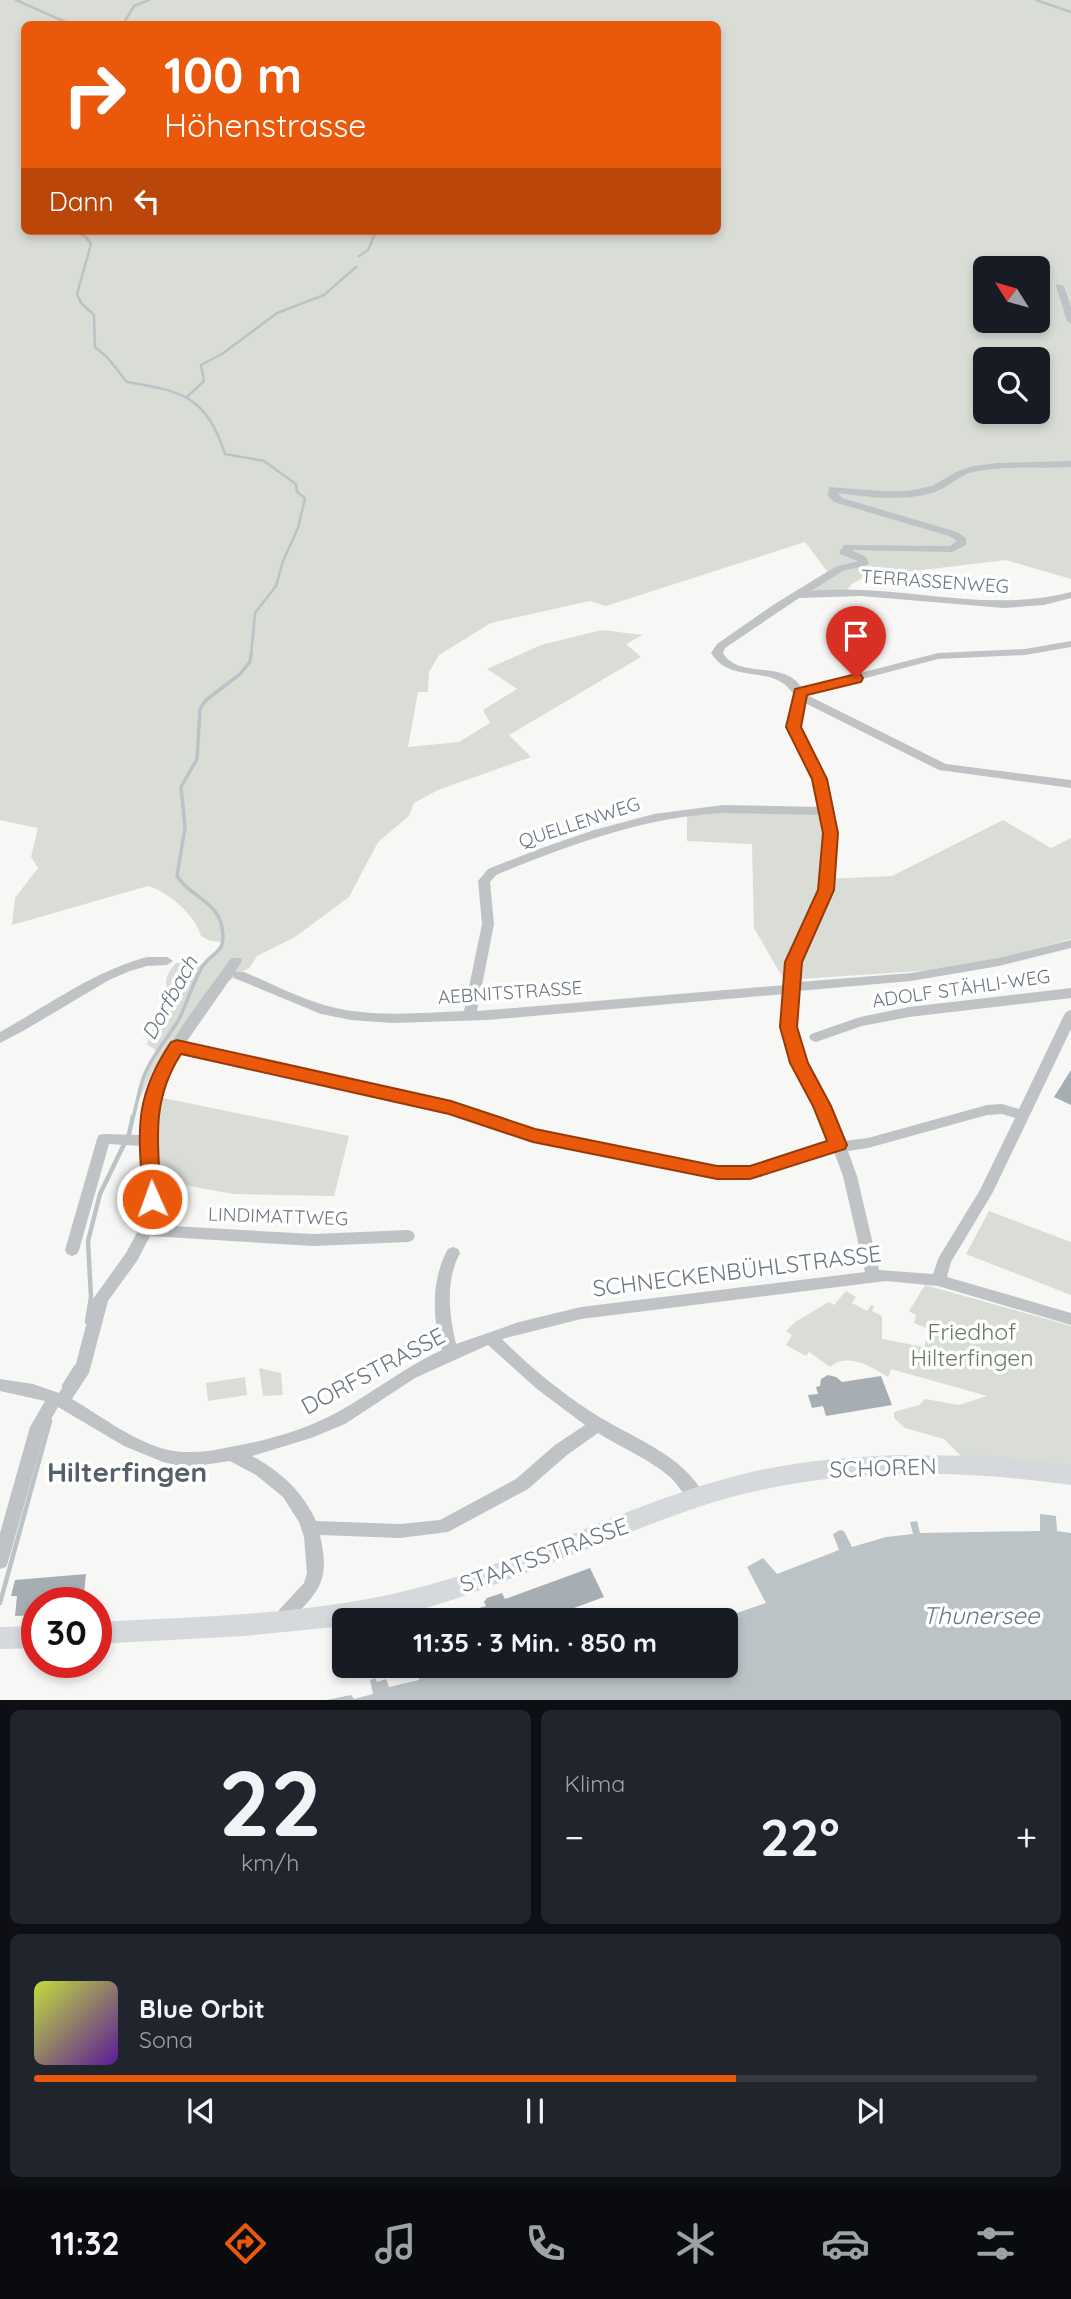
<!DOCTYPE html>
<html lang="de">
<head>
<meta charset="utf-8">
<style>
  :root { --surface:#171b24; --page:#20242c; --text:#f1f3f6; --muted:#9ea1a6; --line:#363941; --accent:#ea580c }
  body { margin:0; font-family:Quicksand,sans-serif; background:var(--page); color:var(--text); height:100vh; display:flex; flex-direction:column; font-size:26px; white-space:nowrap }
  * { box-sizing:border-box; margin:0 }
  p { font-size:23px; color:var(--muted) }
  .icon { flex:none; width:38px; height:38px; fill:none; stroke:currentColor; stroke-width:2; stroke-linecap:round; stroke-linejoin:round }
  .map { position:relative; height:1700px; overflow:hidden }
  .details { display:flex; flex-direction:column; gap:10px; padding:10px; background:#0d0f14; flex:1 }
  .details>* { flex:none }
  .guide { position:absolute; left:21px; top:21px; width:700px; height:214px; border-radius:10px; box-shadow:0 4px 10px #0003; background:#ea580c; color:#fff; overflow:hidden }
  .needle { width:46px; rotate:307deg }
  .fabs { position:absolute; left:973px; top:256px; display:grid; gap:14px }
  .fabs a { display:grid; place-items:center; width:77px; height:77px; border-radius:10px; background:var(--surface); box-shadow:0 4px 10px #0003; font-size:35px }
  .speed { position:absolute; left:21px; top:1587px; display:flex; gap:14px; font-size:35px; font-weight:700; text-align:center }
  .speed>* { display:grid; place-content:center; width:91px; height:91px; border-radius:50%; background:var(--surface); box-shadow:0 4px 10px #0003; line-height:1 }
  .speed .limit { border:10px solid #d22; background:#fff; color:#111 }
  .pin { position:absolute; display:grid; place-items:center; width:60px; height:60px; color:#fff; margin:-72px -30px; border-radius:50% 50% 50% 0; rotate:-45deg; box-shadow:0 0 7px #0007 }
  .pin .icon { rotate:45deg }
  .me { position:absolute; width:77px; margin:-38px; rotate:358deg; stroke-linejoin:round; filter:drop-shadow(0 0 5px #0008) }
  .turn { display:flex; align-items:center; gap:24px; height:147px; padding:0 28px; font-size:32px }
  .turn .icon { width:91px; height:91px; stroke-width:2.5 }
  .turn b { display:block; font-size:49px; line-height:60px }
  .then { display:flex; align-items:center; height:66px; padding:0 28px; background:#0003; gap:14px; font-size:26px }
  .big { font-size:52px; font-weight:800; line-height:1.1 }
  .details .card { flex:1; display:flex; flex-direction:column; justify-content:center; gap:10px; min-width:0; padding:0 24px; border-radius:10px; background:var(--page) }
  .details .dial { align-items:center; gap:0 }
  .dial b { font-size:91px; line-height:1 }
  .song { display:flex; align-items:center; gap:21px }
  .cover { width:84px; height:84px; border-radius:10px; background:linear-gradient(135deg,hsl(70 70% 55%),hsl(270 70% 35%)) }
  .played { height:7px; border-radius:4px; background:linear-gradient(90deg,var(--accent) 70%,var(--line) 70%) }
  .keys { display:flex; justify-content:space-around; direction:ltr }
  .heat { display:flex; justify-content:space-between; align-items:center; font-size:38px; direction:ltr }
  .details .tiles { flex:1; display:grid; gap:10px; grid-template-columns:1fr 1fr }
  .card:last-child { grid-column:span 2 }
  .trip { position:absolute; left:332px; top:1608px; width:406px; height:70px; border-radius:10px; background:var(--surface); box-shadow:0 4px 10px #0003; font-weight:800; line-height:70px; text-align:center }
  .menu { display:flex; height:112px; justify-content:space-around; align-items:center; background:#090b0e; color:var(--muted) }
  .menu .icon { width:49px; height:49px }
  .menu .selected { color:var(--accent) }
  .menu b { font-size:32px; color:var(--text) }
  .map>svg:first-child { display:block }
  .green { fill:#d9ddd6; fill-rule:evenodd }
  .water { fill:#bbc3c7 }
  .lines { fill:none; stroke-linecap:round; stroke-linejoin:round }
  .stream-far2 { stroke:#bbc3c7; stroke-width:2.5 }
  .stream-far1 { stroke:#bbc3c7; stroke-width:3.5 }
  .stream { stroke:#bbc3c7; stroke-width:4.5 }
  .building { fill:#a7aeb3 }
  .minor { fill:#bfc3c6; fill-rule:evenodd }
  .secondary { fill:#d5d9dc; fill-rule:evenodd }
  .route { fill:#ea580c; stroke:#983908; stroke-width:2 }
  .labels { text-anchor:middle; stroke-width:7; stroke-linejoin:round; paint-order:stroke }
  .street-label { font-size:19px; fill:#6a7782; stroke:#fff }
  .water-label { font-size:21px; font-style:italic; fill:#66777e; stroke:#fff }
  .near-street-label { font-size:23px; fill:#6a7782; stroke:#fff }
  .near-park-label { font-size:23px; fill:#6b7a68; stroke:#fff }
  .near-water-label { font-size:24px; font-style:italic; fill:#66777e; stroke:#fff }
  .near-quarter-label { font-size:28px; font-weight:bold; fill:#576068; stroke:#fff }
</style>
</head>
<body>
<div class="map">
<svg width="1071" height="1701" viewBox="0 0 1071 1701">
  <rect width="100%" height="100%" fill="#f7f7f5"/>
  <g class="green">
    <path d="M0,0H1071V579L1006,560L864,577L852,584L845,592L796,595L830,575L805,542L606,606L590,601L491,623L439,655L429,672L428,692H418L408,747L459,742L490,723L483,710L517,689L487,669L541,645L602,630L643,635L626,644L641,657L509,735L531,757L438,790L414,803L409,816L378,842L349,897L295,937L257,956L250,967L218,988L164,1067L154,1069L133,1112L144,1075L158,1052L147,1044L167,988C164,978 169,971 176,963L203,964L220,951L223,942L210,941L201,936C195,915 169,892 148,886L12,925L15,898L38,868L31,857L38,828L0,820ZM24,24H718V231H24ZM985,268H1038V320H985ZM985,359H1038V411H985Z"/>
    <polygon points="826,811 826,879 892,876 1003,820 1051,848 1071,838 1071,939 966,968 784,980 754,928 752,844 687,841 687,813"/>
    <polygon points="153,1096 349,1136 334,1196 233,1194 152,1179"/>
    <polygon points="989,1211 1071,1242 1071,1295 966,1254"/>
    <path d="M925,1285L1071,1326V1475L962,1457L944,1439L905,1428L894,1418V1412L919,1405L925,1399L959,1405L987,1396L891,1369L888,1377C871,1366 847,1352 830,1367L809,1352L806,1356L786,1345L792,1335L786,1331L795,1322L829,1302L834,1305L846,1291L856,1297L852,1303L867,1311L871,1305L874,1307L872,1311L882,1316V1339L924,1347L929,1329L914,1323L916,1315L909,1311Z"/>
    <polygon points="259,1368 281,1373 283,1395 263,1396"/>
    <polygon points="245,1377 247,1395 208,1401 206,1383"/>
  </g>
  <polygon class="water" points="1040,1514 1056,1516 1057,1531 1071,1533 1071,1700 327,1700 351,1695 354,1699 373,1694 370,1680 375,1678 377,1682 386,1679 389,1687 419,1680 419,1675 455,1666 726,1666 726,1620 716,1620 766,1603 747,1567 763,1558 777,1574 839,1550 833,1534 840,1530 844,1531 852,1547 886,1537 913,1534 910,1522 917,1521 920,1533 1040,1531"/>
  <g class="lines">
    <g class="stream-far2">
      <polyline points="16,0 70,24"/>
      <polyline points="1036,0 1071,12"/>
      <polyline points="123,24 134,6 149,0"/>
      <path d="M73,231L85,236L91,244L77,294L81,303L94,315L95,347L107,357L127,382C182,391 206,396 225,454L264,461L296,484L297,492L305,498L298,528L283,561L276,586L255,613L251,656"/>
      <polyline points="359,256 368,250 375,234 384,231"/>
      <polyline points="187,397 204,381 201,365 222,354 277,313 324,295 356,267"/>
    </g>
    <path class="stream-far1" d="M133,1118C137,1104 139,1089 144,1076C151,1057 167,1039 178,1021C187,1004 192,984 202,967C213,950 227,954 222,927C217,901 189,896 177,876L185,827L181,787L197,759L200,709L206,700L240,674L250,662L251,654"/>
    <g class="stream">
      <polyline points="87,1322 91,1297 88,1241 100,1194 129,1134 133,1116"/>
      <polyline points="64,1386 76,1367"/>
      <polyline points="0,1603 50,1421"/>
    </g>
  </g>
  <g class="building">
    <polygon points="1071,1070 1071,1105 1054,1097"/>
    <polygon points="828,1375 836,1377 842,1382 881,1376 892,1405 826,1416 823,1406 812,1408 808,1395 818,1394 816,1387 820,1386 821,1379"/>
    <polygon points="590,1568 604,1597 541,1620 447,1620 447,1617 486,1606 484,1602 487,1598 502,1593 505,1599"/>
    <polygon points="86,1574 83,1603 37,1603 37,1615 15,1616 17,1596 11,1596 15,1580"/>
  </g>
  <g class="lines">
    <g class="minor">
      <polygon points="1057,284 1064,286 1071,307 1071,324 1067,321 1056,286"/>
      <path d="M1071,461V467C1039,469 1005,465 973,472C959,475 949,487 935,492C904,502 869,497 838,493L842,498L957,532L966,538V545L952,552L851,550L866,557L869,563L868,565L843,571L811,591C899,582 984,615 1071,592V598L1044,605L1004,608L861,596L799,598L725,648L723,653C739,680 784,659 802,688L938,653L1025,649L1071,641V647L1025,655L938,659L805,694L946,764L1071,780V788L939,770L805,703L800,727L825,779L837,833L832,890L800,962L799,982L911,973L999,958L1071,940V948L999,966L911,981L798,991C797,1003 794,1018 796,1029C804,1070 829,1103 844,1141L868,1138L987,1105L1002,1104L1019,1109L1064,1015L1066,1012L1071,1010V1029L993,1192L951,1262L947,1277L1071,1313V1325L938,1286L886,1281L581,1319L502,1339C529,1366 558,1390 590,1411C628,1437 684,1453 705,1497L703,1502C689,1507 680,1486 670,1477C649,1459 622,1448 598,1433L567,1455L528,1489L448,1532L400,1538L320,1535C328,1574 325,1585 298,1613C292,1619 290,1626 282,1629L276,1626L273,1621L279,1610L304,1583L307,1573L304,1537L299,1522L283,1497L256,1475L230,1461L196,1466H180L163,1462L124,1446L58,1407L46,1428L8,1562L6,1567L0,1569V1533L30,1427L45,1401L0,1391V1379L33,1384L59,1393L74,1371L93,1299L126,1253L140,1227L145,1199L141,1146L109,1144L79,1250L77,1254L72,1256L67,1254L65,1250L97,1139L99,1135L104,1134L141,1135C137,1074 198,1006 231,958H241L242,961L235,972H244C270,983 297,997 324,1005C368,1018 418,1013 464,1011L482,924L478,881L488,869L539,849L594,830L654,814L723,805L819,807L813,779L788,727L795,697C776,661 732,687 711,653L717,644L773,605L835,567L858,561L840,554L839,552L844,545L950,546L957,541L949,536L834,502L828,496L829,487L882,491H908L932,486L958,471L973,466L998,463ZM723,813L821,815L825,833L820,890L788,962L786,985L477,1011L494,924L490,882L496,875C569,845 644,817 723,813ZM233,975L234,978L321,1014L351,1020L392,1023L487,1020L785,994C784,1004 781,1016 782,1027C785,1062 817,1107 830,1142L750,1167L717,1168L534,1131L451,1103L185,1044ZM179,1052L449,1113L533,1141L717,1178L750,1177L834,1152L843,1176L865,1272L581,1307L519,1322L456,1344C449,1314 445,1281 460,1253L458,1249L453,1247L448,1249C431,1279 432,1318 442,1350C404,1367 373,1393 336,1413C304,1430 266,1441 230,1447C207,1452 184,1455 161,1448C129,1438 101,1416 72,1399L89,1373L108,1301L137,1261L150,1236L313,1246L408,1242L413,1240L415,1236L413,1232L408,1230L313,1234L155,1225L159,1199L154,1124L164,1084ZM1002,1114L1015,1118L980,1190L939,1257L933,1274L879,1270L857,1176L848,1151L868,1148L987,1115ZM488,1345L537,1389L585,1425L555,1445L516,1479L440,1520L400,1524L316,1521C302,1491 281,1472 252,1456L311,1438L345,1424L415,1378Z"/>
      <path d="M147,957H167L173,961L167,965L147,966L130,971L109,980L23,1031L0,1043V1032C49,1005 92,972 147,957Z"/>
      <polygon points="1071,988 1071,998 909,1017 862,1026 816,1042 811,1040 809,1037 811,1034 860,1017 909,1007"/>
    </g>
    <g class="secondary">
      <path d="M899,1455L990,1456L1071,1465V1485C943,1467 810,1467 687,1511C624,1533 562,1560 499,1583C449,1602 398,1620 345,1620V1626L244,1636L96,1644V1622C209,1616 323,1615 432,1584C535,1556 629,1504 732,1477C787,1462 843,1457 899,1455Z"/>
      <polygon points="37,1626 37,1648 0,1649 0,1627"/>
    </g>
  </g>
  <path class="route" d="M856,674L861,675L863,678L861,682L807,695L801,727L827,779L838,833L834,890L802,962L797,1027L808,1063L831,1106L847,1145L845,1149L750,1179H717L533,1142L449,1114L181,1054C150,1102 158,1145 161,1199L159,1204H145L143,1199C139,1133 132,1100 171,1042L177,1040L451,1101L535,1129L717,1166H750L827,1141L813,1106L790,1063L780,1027L785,962L818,890L823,833L812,779L786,727L795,689Z"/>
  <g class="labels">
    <g class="street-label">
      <text transform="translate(935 581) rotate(4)" y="7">TERRASSENWEG</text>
      <text transform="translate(579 822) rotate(-18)" y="7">QUELLENWEG</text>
      <text transform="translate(961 988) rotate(-8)" y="7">ADOLF STÄHLI-WEG</text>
      <text transform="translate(510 992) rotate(-4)" y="7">AEBNITSTRASSE</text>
      <text transform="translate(278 1216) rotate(2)" y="7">LINDIMATTWEG</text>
    </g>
    <g class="water-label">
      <text transform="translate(170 998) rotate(-61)" y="7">Dorfbach</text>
    </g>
    <g class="near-street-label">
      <text transform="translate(737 1271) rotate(-7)" y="8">SCHNECKENBÜHLSTRASSE</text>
      <text transform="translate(373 1371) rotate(-28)" y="8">DORFSTRASSE</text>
      <text transform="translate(883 1468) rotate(-2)" y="8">SCHOREN</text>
      <text transform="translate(544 1555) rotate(-20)" y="8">STAATSSTRASSE</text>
    </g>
    <g class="near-park-label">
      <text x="972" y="1340">Friedhof<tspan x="972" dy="26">Hilterfingen</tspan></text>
    </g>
    <g class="near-water-label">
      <text x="981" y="1624">Thunersee</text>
    </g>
    <g class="near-quarter-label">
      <text x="127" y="1482">Hilterfingen</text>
    </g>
  </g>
</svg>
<div class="fabs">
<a><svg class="needle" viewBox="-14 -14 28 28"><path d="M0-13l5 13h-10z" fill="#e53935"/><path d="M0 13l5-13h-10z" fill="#9ea1a6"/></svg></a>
<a><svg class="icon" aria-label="search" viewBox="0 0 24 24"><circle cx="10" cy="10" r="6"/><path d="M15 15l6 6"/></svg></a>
</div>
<div class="speed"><div class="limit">30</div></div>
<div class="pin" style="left:856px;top:678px;background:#d93025"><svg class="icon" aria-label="arrive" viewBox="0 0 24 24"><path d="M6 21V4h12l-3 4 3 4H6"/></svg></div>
<svg class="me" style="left:152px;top:1199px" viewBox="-20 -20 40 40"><circle r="17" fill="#ea580c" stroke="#fff" stroke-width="3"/><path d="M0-11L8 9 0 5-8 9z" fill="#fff"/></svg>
<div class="trip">11:35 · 3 Min. · 850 m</div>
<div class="guide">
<div class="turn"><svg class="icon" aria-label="right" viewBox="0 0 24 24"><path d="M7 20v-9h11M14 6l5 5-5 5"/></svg><div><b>100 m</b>Höhenstrasse</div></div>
<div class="then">Dann<svg class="icon" aria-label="left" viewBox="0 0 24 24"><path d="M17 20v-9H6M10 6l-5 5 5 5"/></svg></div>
</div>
</div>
<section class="details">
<div class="tiles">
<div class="card dial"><b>22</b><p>km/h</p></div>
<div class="card"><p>Klima</p>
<div class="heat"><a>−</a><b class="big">22°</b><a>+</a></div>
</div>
<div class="card">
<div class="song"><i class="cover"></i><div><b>Blue Orbit</b><p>Sona</p></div></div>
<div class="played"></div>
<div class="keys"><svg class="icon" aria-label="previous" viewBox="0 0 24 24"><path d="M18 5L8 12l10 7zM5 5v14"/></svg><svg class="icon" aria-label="pause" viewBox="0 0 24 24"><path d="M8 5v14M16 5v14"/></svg><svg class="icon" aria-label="next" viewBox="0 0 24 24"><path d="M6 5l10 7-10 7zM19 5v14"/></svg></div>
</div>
</div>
</section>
<nav class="menu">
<b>11:32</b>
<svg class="icon selected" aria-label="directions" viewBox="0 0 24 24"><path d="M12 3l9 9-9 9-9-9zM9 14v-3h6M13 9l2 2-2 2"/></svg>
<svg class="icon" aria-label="music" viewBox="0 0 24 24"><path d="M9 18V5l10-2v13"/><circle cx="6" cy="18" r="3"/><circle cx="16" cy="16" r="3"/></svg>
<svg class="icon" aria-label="phone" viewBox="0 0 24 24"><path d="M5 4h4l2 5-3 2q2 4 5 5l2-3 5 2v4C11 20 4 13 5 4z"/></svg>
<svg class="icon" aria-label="climate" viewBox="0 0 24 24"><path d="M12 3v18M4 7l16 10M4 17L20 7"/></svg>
<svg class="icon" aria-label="car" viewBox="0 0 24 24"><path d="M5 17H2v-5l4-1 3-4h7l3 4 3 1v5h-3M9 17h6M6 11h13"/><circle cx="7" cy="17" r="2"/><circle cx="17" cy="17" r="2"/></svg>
<svg class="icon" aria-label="filters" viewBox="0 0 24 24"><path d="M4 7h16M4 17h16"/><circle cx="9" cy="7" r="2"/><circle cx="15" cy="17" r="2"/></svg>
</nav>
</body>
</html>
